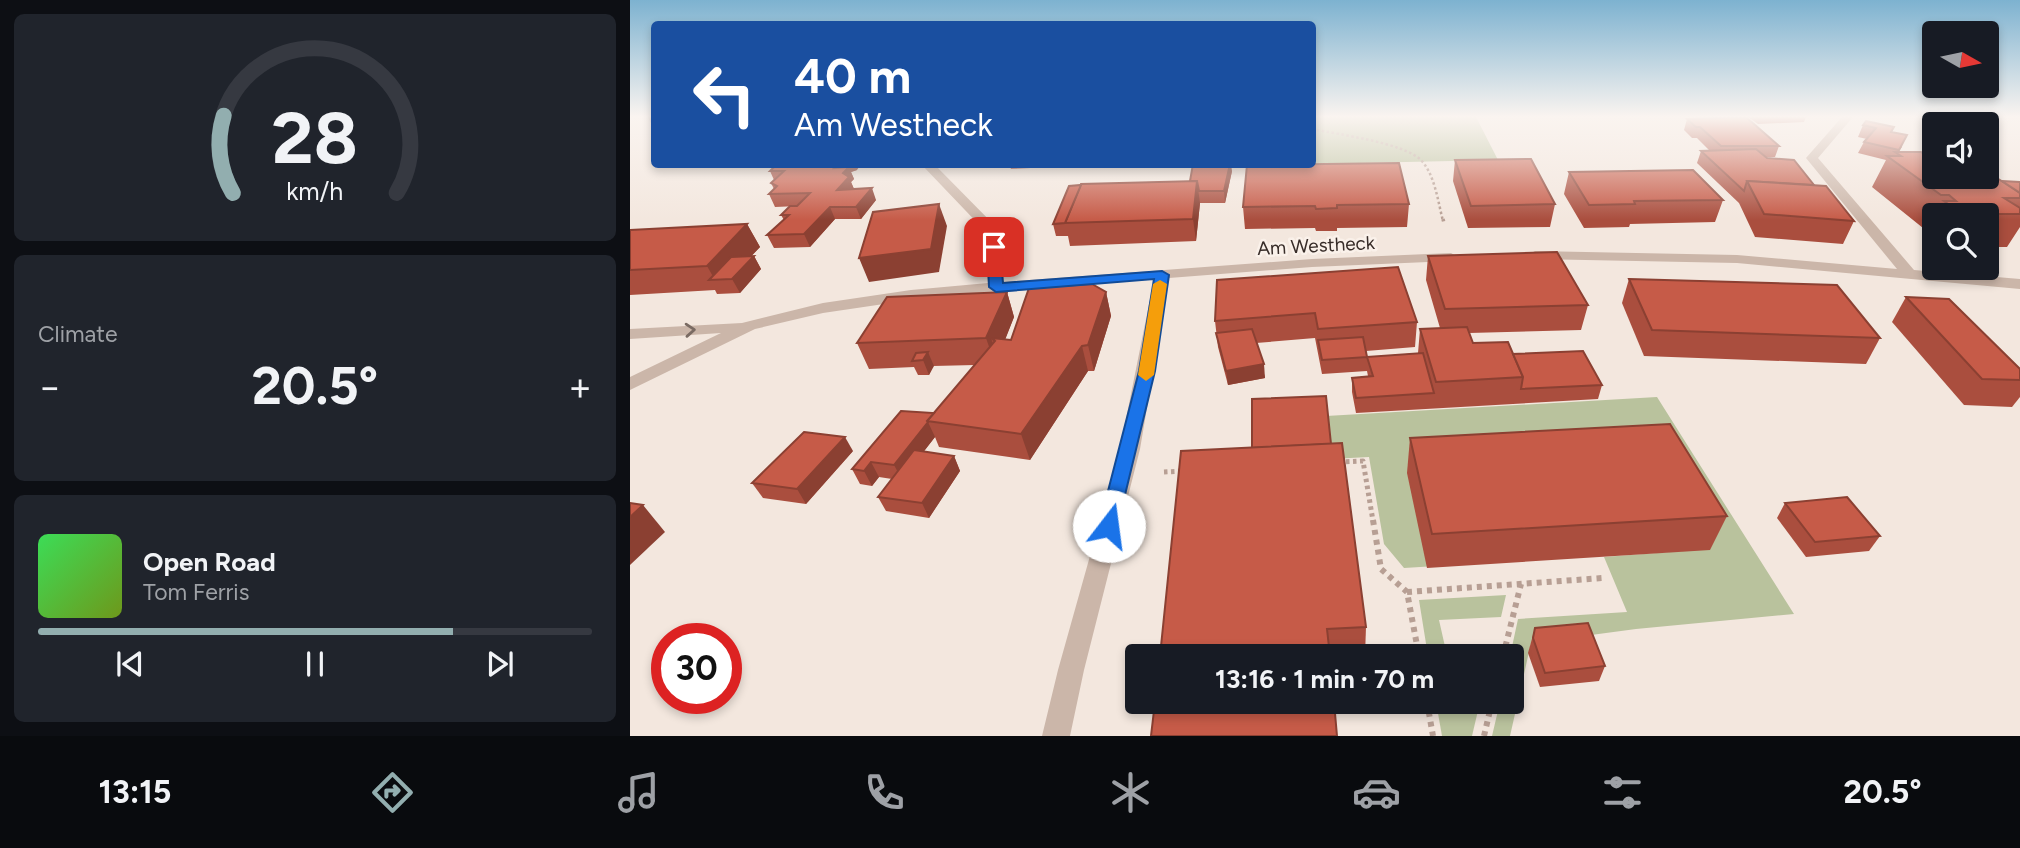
<!DOCTYPE html>
<html lang="en">
<head>
<meta charset="utf-8">
<style>
  :root { --surface:#171b24; --page:#20242c; --text:#f1f3f6; --muted:#9ea1a6; --line:#363941; --accent:#92aeaf }
  body { margin:0; font-family:Figtree,sans-serif; background:var(--page); color:var(--text); height:100vh; display:flex; flex-direction:column; font-size:26px; white-space:nowrap }
  * { box-sizing:border-box; margin:0 }
  p { font-size:23px; color:var(--muted) }
  .icon { flex:none; width:38px; height:38px; fill:none; stroke:currentColor; stroke-width:2; stroke-linecap:round; stroke-linejoin:round }
  .map { position:relative; flex:1; overflow:hidden }
  .panel { display:flex; flex-direction:column; gap:14px; padding:14px; background:#0d0f14; width:630px }
  .panel>* { flex:none }
  .top-card { position:absolute; left:21px; top:21px; width:665px; height:147px; border-radius:7px; box-shadow:0 4px 10px #0003; background:#1a4fa0; color:#fff; overflow:hidden }
  .needle { width:46px; rotate:99deg }
  .tools { position:absolute; left:1292px; top:21px; display:grid; gap:14px }
  .tools a { display:grid; place-items:center; width:77px; height:77px; border-radius:7px; background:var(--surface); box-shadow:0 4px 10px #0003; font-size:35px }
  .speed { position:absolute; left:21px; top:623px; display:flex; gap:14px; font-size:35px; font-weight:700; text-align:center }
  .speed>* { display:grid; place-content:center; width:91px; height:91px; border-radius:50%; background:var(--surface); box-shadow:0 4px 10px #0003; line-height:1 }
  .speed .limit { border:10px solid #d22; background:#fff; color:#111 }
  .pin { position:absolute; display:grid; place-items:center; width:60px; height:60px; color:#fff; margin:-30px; border-radius:14px; box-shadow:0 4px 10px #0006 }
  .me { position:absolute; width:77px; margin:-38px; rotate:15deg; stroke-linejoin:round; filter:drop-shadow(0 0 5px #0008) }
  .turn { display:flex; align-items:center; gap:24px; height:147px; padding:0 28px; font-size:32px }
  .turn .icon { width:91px; height:91px; stroke-width:2.5 }
  .turn b { display:block; font-size:49px; line-height:60px }
  .big { font-size:52px; font-weight:700; line-height:1.1 }
  .panel .tile { flex:1; display:flex; flex-direction:column; justify-content:center; gap:10px; min-width:0; padding:0 24px; border-radius:10px; background:var(--page) }
  .panel .dial { align-items:center; gap:0 }
  .dial svg { height:182px; overflow:visible; fill:none; stroke:var(--line); stroke-width:7; stroke-linecap:round; text-anchor:middle }
  .dial text { fill:var(--text); stroke:none }
  .song { display:flex; align-items:center; gap:21px }
  .cover { width:84px; height:84px; border-radius:10px; background:linear-gradient(135deg,hsl(130 70% 55%),hsl(80 70% 35%)) }
  .played { height:7px; border-radius:4px; background:linear-gradient(90deg,var(--accent) 75%,var(--line) 75%) }
  .keys { display:flex; justify-content:space-around; direction:ltr }
  .heat { display:flex; justify-content:space-between; align-items:center; font-size:38px; direction:ltr }
  .trip { position:absolute; left:495px; top:644px; width:399px; height:70px; border-radius:7px; background:var(--surface); box-shadow:0 4px 10px #0003; font-weight:700; line-height:70px; text-align:center }
  .tabs { display:flex; height:112px; justify-content:space-around; align-items:center; background:#090b0e; color:var(--muted) }
  .tabs .icon { width:49px; height:49px }
  .tabs .current { color:var(--accent) }
  .tabs b { font-size:32px; color:var(--text) }
  main { display:flex; flex:1; min-height:0 }
  .map>svg:first-child { display:block }
  .green { fill:#b9c29d }
  .lines { fill:none; stroke-linecap:round; stroke-linejoin:round }
  .path-far3 { stroke:#b79f94; stroke-width:2.5; stroke-dasharray:2.5 2.5; stroke-linecap:butt }
  .path-far2 { stroke:#b79f94; stroke-width:3.5; stroke-dasharray:2.5 2.5; stroke-linecap:butt }
  .path-far1 { stroke:#b79f94; stroke-width:5; stroke-dasharray:3.5 3.5; stroke-linecap:butt }
  .path { stroke:#b79f94; stroke-width:6; stroke-dasharray:5 5; stroke-linecap:butt }
  .minor { fill:#cbb6a9; fill-rule:evenodd }
  .wall { fill:#aa4e3e }
  .shaded-wall { fill:#8b4032 }
  .building { fill:#c65b48; stroke:#8b4032; stroke-width:2 }
  .oneway { stroke:#7a6b63 }
  .route { fill:#1a73e8; stroke:#114b97; stroke-width:2 }
  .slow { fill:#f59e0b }
  .labels { text-anchor:middle; stroke-width:5; stroke-linejoin:round; paint-order:stroke }
  .street-label { font-size:19px; fill:#382d29; stroke:#faf1ea }
</style>
</head>
<body>
<main>
<section class="panel">
<div class="tile dial"><svg viewBox="0 0 100 80">
<path d="M14 69A42 42 0 1 1 86 69"/>
<path d="M14 69A42 42 0 0 1 10 35" stroke="#92aeaf"/>
<text x="50" y="56" font-size="32" font-weight="700">28</text>
<text x="50" y="72" font-size="11">km/h</text>
</svg></div>
<div class="tile"><p>Climate</p>
<div class="heat"><a>−</a><b class="big">20.5°</b><a>+</a></div>
</div>
<div class="tile">
<div class="song"><i class="cover"></i><div><b>Open Road</b><p>Tom Ferris</p></div></div>
<div class="played"></div>
<div class="keys"><svg class="icon" aria-label="previous" viewBox="0 0 24 24"><path d="M18 5L8 12l10 7zM5 5v14"/></svg><svg class="icon" aria-label="pause" viewBox="0 0 24 24"><path d="M8 5v14M16 5v14"/></svg><svg class="icon" aria-label="next" viewBox="0 0 24 24"><path d="M6 5l10 7-10 7zM19 5v14"/></svg></div>
</div>
</section>
<div class="map">
<svg width="1390" height="736" viewBox="0 0 1390 736">
  <rect width="100%" height="100%" fill="#f3e7de"/>
  <g class="green">
    <polygon points="682,117 846,117 868,160 683,164"/>
    <polygon points="1027,397 1164,614 1006,629 901,643 880,736 862,736 870,702 882,702 880,656 888,619 997,612 974,557 1079,549 774,568 754,544 739,457 701,459 696,416"/>
    <polygon points="876,595 871,617 809,620 816,651 829,656 798,656 789,600"/>
    <polygon points="806,702 850,702 842,736 812,736"/>
  </g>
  <g class="lines">
    <path class="path-far3" d="M682,129C707,134 774,143 791,160C805,175 808,202 813,221"/>
    <polyline class="path-far2" points="813,219 814,223"/>
    <g class="path-far1">
      <polyline points="709,462 733,461 743,521"/>
      <polyline points="534,472 553,471"/>
    </g>
    <g class="path">
      <polyline points="743,520 751,569 777,592 789,656"/>
      <polyline points="777,592 973,578"/>
      <polyline points="873,656 891,584"/>
      <polyline points="797,702 803,736"/>
      <polyline points="854,736 862,702"/>
    </g>
    <g class="minor">
      <polygon points="1212,117 1223,117 1188,158 1284,270 1390,279 1390,289 1107,263 905,259 898,255 905,251 1107,255 1267,269 1176,158"/>
      <polygon points="291,164 304,164 370,231 373,282 682,259 821,253 828,257 821,261 682,267 539,278 510,449 454,670 440,736 412,736 428,670 490,449 524,279 281,300 193,313 125,329 0,390 0,377 91,333 0,339 0,329 112,323 193,303 281,290 358,283 356,232"/>
    </g>
  </g>
  <g class="wall">
    <polygon points="18,117 24,117 24,123 21,123"/>
    <polygon points="1118,117 1176,117 1174,122 1128,124"/>
    <polygon points="1057,119 1149,146 1145,157 1136,157 1184,185 1224,221 1213,244 1125,237 1109,203 1067,163 1071,151 1080,151 1067,138 1062,138 1054,130"/>
    <polygon points="1233,125 1264,127 1262,132 1272,147 1268,152 1297,156 1372,181 1390,182 1390,227 1377,247 1356,247 1356,215 1304,215 1304,240 1296,234 1299,228 1293,228 1242,187 1256,160 1228,153 1234,142 1237,139 1228,137"/>
    <polygon points="825,160 925,204 920,227 838,228 823,181"/>
    <polygon points="379,164 442,164 441,166 381,169"/>
    <polygon points="227,170 221,172 224,179 221,182 224,189 246,200 231,219 205,219 180,247 144,248 137,235 154,220 151,215 168,206 145,207 139,194 144,189 141,183 144,180 140,171"/>
    <polygon points="602,171 595,203 570,203 566,241 440,246 438,236 426,236 423,224 451,185 560,181"/>
    <polygon points="939,172 1093,200 1085,222 1000,224 999,227 954,228 934,194"/>
    <polygon points="779,204 777,227 707,228 707,231 686,231 685,228 615,229 613,207"/>
    <polygon points="117,224 130,247 121,256 124,256 131,269 110,293 87,294 85,290 0,295 0,230"/>
    <polygon points="798,256 958,305 951,330 839,333 843,343 883,354 972,385 968,399 726,413 722,392 722,378 738,376 737,371 692,374 685,338 626,343 635,378 598,385 588,347 585,321 587,280 787,322 785,347 736,351 737,357 788,353 790,329 810,328 796,280"/>
    <polygon points="999,279 1250,338 1236,364 1014,356 992,303"/>
    <polygon points="377,292 384,317 375,339 381,340 476,292 481,316 464,371 458,371 400,460 309,447 305,437 293,452 324,456 330,471 299,518 256,511 248,497 262,479 249,477 242,486 230,484 222,469 304,413 345,365 303,366 299,375 288,375 284,367 239,369 227,343"/>
    <polygon points="1276,297 1390,369 1390,397 1382,407 1334,405 1262,322"/>
    <polygon points="780,438 1097,516 1080,550 797,568 777,473"/>
    <polygon points="701,444 736,627 735,656 530,656"/>
    <polygon points="223,451 176,504 133,498 122,483"/>
    <polygon points="1155,503 1250,536 1239,551 1176,557 1147,518"/>
    <polygon points="905,628 975,666 969,681 910,687 898,653"/>
  </g>
  <g class="shaded-wall">
    <polygon points="207,164 231,164 227,170 221,172 224,179 221,182 224,189 207,190 204,168"/>
    <polygon points="600,164 601,164 602,171 595,203 594,191"/>
    <polygon points="567,181 570,203 566,241 563,219"/>
    <polygon points="242,188 246,200 231,219 226,207"/>
    <polygon points="309,204 317,226 309,272 239,282 229,258"/>
    <polygon points="200,207 205,219 180,247 174,234"/>
    <polygon points="117,224 130,247 100,279 85,280 77,266"/>
    <polygon points="124,256 131,269 110,293 102,279"/>
    <polygon points="377,292 384,317 370,353 365,341 361,338 368,358 365,364 356,338"/>
    <polygon points="476,292 481,316 464,371 458,345"/>
    <polygon points="452,346 458,371 400,460 391,434"/>
    <polygon points="298,352 304,366 299,375 293,360"/>
    <polygon points="634,364 635,378 598,385 596,371"/>
    <polygon points="298,422 305,437 272,480 264,465"/>
    <polygon points="215,437 223,451 176,504 167,489"/>
    <polygon points="324,456 330,471 299,518 292,503"/>
    <polygon points="241,462 249,477 242,486 234,471"/>
    <polygon points="13,505 35,532 0,565 0,517"/>
  </g>
  <g class="building">
    <polygon points="1116,117 1149,146 1091,146 1070,127 1066,127 1057,119"/>
    <polygon points="1236,121 1264,127 1261,132 1277,135 1269,150 1234,142 1246,128 1233,125"/>
    <polygon points="1126,149 1137,158 1164,160 1184,185 1117,181 1114,191 1071,151"/>
    <polygon points="1265,152 1291,152 1297,156 1304,156 1304,177 1356,177 1356,171 1390,193 1390,198 1374,198 1390,208 1390,214 1332,214 1314,201 1326,201 1319,195 1311,195 1257,156 1271,156"/>
    <polygon points="901,159 925,204 841,206 825,160"/>
    <polygon points="769,163 779,204 707,205 707,208 686,209 685,206 613,207 617,165"/>
    <polygon points="147,164 207,164 204,168 219,167 213,173 219,177 207,190 242,188 226,207 200,207 174,234 137,235 159,215 151,215 160,206 167,206 180,193 139,194 147,186 141,183 154,171 140,171"/>
    <polygon points="563,164 600,164 594,191 569,191 567,181 560,181"/>
    <polygon points="1063,170 1093,200 1004,201 1005,204 959,205 939,172"/>
    <polygon points="567,181 563,219 435,223 451,184"/>
    <polygon points="1117,181 1196,186 1224,221 1134,214"/>
    <polygon points="1372,181 1390,182 1390,193"/>
    <polygon points="451,185 435,223 423,224 439,186"/>
    <polygon points="309,204 301,249 229,258 243,212"/>
    <polygon points="117,224 77,266 0,270 0,230"/>
    <polygon points="927,252 958,305 815,309 798,256"/>
    <polygon points="124,256 102,279 79,280 101,257"/>
    <polygon points="768,267 787,322 688,329 685,313 585,321 587,280"/>
    <polygon points="999,279 1207,285 1250,338 1022,330"/>
    <polygon points="462,284 476,292 458,345 452,346 391,434 297,421 365,341 361,338 381,340 399,288"/>
    <polygon points="377,292 356,338 227,343 257,297"/>
    <polygon points="1276,297 1319,299 1390,369 1390,380 1352,379"/>
    <polygon points="837,327 843,343 878,342 893,377 806,382 790,329"/>
    <polygon points="622,329 634,364 596,371 586,333"/>
    <polygon points="733,337 737,357 793,353 804,393 726,398 722,378 743,376 737,357 692,360 688,340"/>
    <polygon points="953,351 972,385 891,389 893,377 883,354"/>
    <polygon points="298,352 293,360 282,361 286,353"/>
    <polygon points="696,396 701,444 622,448 622,399"/>
    <polygon points="271,411 304,413 297,421 298,422 264,465 241,462 234,471 222,469"/>
    <polygon points="1040,424 1097,516 802,534 780,438"/>
    <polygon points="174,432 215,437 167,489 122,483"/>
    <polygon points="712,443 736,627 697,629 700,656 530,656 551,451"/>
    <polygon points="284,450 324,456 292,503 248,497"/>
    <polygon points="1217,497 1250,536 1185,542 1155,503"/>
    <polygon points="0,503 13,505 0,517"/>
    <polygon points="958,623 975,666 915,673 903,638 905,628"/>
    <polygon points="525,702 704,702 707,736 521,736"/>
  </g>
  <defs><path id="oneway-chevron" d="M-2-3.5L2.5 0L-2 3.5" fill="none" stroke-width="1.6" stroke-linecap="round" stroke-linejoin="round" transform="scale(1.75)"/></defs>
  <use class="oneway" href="#oneway-chevron" transform="translate(60 330) rotate(-4)"/>
  <linearGradient id="sky" x2="0" y2="1"><stop stop-color="#7db2d0"/><stop offset="0.53" stop-color="#faf4f0"/><stop offset="1" stop-color="#faf4f0" stop-opacity="0"/></linearGradient>
  <rect width="1390" height="220" fill="url(#sky)"/>
  <polygon class="route" points="364,244 370,247 373,283 532,271 539,275 525,371 486,532 479,534 472,532 469,526 509,371 524,279 366,292 359,287 357,247"/>
  <polygon class="slow" points="530,280 537,284 524,375 516,381 508,375 523,284"/>
  <g class="labels">
    <g class="street-label">
      <text transform="translate(686 245) rotate(-3)" y="7">Am Westheck</text>
    </g>
  </g>
</svg>
<div class="tools">
<a><svg class="needle" viewBox="-14 -14 28 28"><path d="M0-13l5 13h-10z" fill="#e53935"/><path d="M0 13l5-13h-10z" fill="#9ea1a6"/></svg></a>
<a><svg class="icon" aria-label="sound" viewBox="0 0 24 24"><path d="M4 9h4l5-4v14l-5-4H4zM17 9q2 3 0 6"/></svg></a>
<a><svg class="icon" aria-label="search" viewBox="0 0 24 24"><circle cx="10" cy="10" r="6"/><path d="M15 15l6 6"/></svg></a>
</div>
<div class="speed"><div class="limit">30</div></div>
<div class="pin" style="left:364px;top:247px;background:#d93025"><svg class="icon" aria-label="arrive" viewBox="0 0 24 24"><path d="M6 21V4h12l-3 4 3 4H6"/></svg></div>
<svg class="me" style="left:479px;top:526px" viewBox="-20 -20 40 40"><circle r="19" fill="#fff"/><path d="M0-13L10 11 0 6-10 11z" fill="#1a73e8"/></svg>
<div class="trip">13:16 · 1 min · 70 m</div>
<div class="top-card">
<div class="turn"><svg class="icon" aria-label="left" viewBox="0 0 24 24"><path d="M17 20v-9H6M10 6l-5 5 5 5"/></svg><div><b>40 m</b>Am Westheck</div></div>
</div>
</div>
</main>
<nav class="tabs">
<b>13:15</b>
<svg class="icon current" aria-label="directions" viewBox="0 0 24 24"><path d="M12 3l9 9-9 9-9-9zM9 14v-3h6M13 9l2 2-2 2"/></svg>
<svg class="icon" aria-label="music" viewBox="0 0 24 24"><path d="M9 18V5l10-2v13"/><circle cx="6" cy="18" r="3"/><circle cx="16" cy="16" r="3"/></svg>
<svg class="icon" aria-label="phone" viewBox="0 0 24 24"><path d="M5 4h4l2 5-3 2q2 4 5 5l2-3 5 2v4C11 20 4 13 5 4z"/></svg>
<svg class="icon" aria-label="climate" viewBox="0 0 24 24"><path d="M12 3v18M4 7l16 10M4 17L20 7"/></svg>
<svg class="icon" aria-label="car" viewBox="0 0 24 24"><path d="M5 17H2v-5l4-1 3-4h7l3 4 3 1v5h-3M9 17h6M6 11h13"/><circle cx="7" cy="17" r="2"/><circle cx="17" cy="17" r="2"/></svg>
<svg class="icon" aria-label="filters" viewBox="0 0 24 24"><path d="M4 7h16M4 17h16"/><circle cx="9" cy="7" r="2"/><circle cx="15" cy="17" r="2"/></svg>
<b>20.5°</b>
</nav>
</body>
</html>
